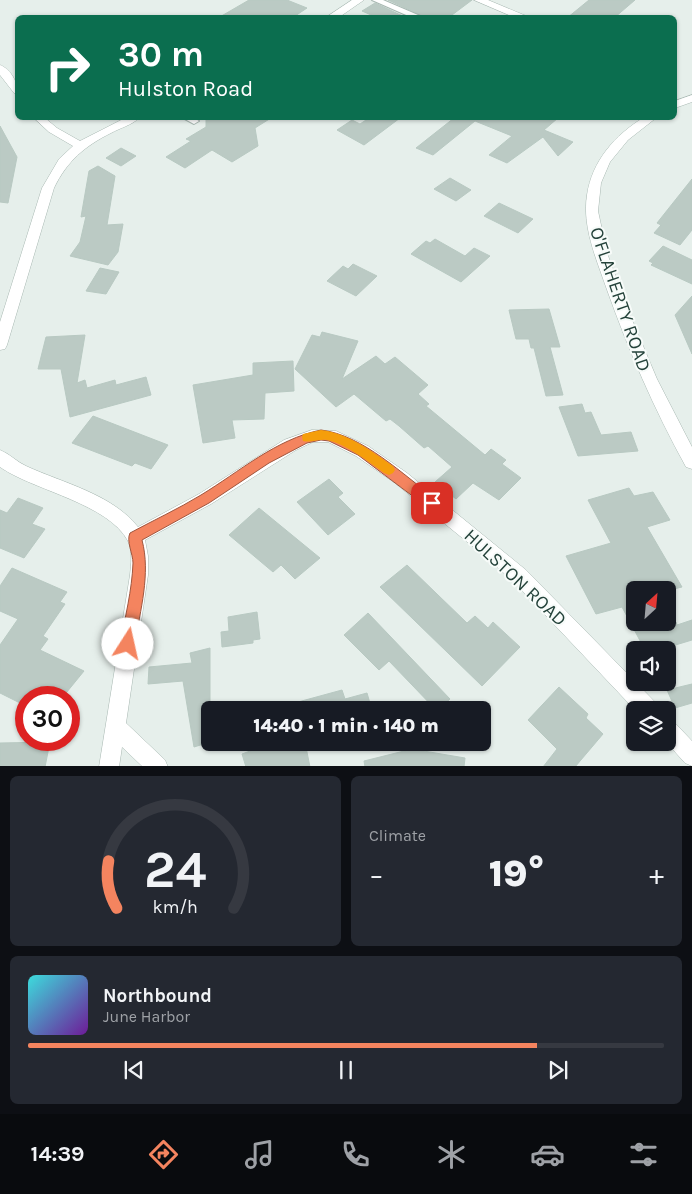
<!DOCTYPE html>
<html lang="en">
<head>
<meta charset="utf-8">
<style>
  :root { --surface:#171b24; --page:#242831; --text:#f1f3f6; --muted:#9ea1a6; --line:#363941; --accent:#f4845f }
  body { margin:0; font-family:Karla,sans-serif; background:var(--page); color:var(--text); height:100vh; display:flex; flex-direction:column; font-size:19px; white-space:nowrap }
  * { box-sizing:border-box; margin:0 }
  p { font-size:16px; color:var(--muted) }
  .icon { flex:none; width:28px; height:28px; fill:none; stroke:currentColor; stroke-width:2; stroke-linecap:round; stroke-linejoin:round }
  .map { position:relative; height:766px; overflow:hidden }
  .panel { display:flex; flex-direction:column; gap:10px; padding:10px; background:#0d0f14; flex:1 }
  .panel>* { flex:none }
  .top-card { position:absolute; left:15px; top:15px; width:662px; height:105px; border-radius:8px; box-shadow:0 1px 4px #0004; background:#0b6e4f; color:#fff; overflow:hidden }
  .needle { width:32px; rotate:26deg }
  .fabs { position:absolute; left:626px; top:581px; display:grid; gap:10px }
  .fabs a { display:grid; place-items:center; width:50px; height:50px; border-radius:8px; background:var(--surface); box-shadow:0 1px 4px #0004; font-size:25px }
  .speed { position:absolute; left:15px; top:686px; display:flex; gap:10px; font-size:25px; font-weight:700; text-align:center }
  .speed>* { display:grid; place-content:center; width:65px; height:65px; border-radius:50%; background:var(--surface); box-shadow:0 1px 4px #0004; line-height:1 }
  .speed .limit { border:8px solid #d22; background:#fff; color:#111 }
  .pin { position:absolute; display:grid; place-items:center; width:42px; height:42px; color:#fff; margin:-21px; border-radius:10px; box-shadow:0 2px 8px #0006 }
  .me { position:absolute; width:55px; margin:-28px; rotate:10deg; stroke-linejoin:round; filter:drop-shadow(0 0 4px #0008) }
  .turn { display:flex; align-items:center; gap:18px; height:105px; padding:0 20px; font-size:22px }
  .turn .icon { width:65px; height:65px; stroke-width:2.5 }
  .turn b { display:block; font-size:35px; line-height:42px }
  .big { font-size:38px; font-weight:800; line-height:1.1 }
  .panel .widget { flex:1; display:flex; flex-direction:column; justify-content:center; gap:8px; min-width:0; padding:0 18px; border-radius:8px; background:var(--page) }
  .panel .dial { align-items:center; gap:0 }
  .dial svg { height:130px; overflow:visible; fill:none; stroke:var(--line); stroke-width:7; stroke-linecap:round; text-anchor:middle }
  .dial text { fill:var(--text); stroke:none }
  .song { display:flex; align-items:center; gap:15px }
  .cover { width:60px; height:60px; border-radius:8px; background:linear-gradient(135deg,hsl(180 70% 55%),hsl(280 70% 35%)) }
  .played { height:5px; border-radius:2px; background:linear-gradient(90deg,var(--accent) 80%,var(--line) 80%) }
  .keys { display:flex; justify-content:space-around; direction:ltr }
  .heat { display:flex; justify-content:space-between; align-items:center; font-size:28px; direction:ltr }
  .panel .tiles { flex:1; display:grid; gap:10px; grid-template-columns:1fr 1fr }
  .widget:last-child { grid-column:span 2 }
  .trip { position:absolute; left:201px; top:701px; width:290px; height:50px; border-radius:8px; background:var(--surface); box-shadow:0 1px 4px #0004; font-weight:800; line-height:50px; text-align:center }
  .tabs { display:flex; height:80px; justify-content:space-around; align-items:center; background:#090b0e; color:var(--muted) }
  .tabs .icon { width:35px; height:35px }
  .tabs .current { color:var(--accent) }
  .tabs b { font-size:22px; color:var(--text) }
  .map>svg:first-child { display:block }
  .building { fill:#bbcac4; stroke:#b8c9c2 }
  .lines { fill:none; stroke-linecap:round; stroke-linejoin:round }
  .service-casing { stroke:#a8b8b2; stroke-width:2 }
  .minor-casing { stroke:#a8b8b2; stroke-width:1 }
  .tertiary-casing { stroke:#a8b8b2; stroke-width:1 }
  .service { fill:#fff; fill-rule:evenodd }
  .minor { fill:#fff; fill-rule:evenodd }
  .tertiary { fill:#fff; fill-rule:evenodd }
  .route { fill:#f4845f; stroke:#9f563e }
  .slow { fill:#f59e0b }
  .labels { text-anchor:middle; stroke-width:4; stroke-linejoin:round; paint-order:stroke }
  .street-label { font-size:19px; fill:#24423a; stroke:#f7fbf9 }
</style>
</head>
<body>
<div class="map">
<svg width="692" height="767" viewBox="0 0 692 767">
  <rect width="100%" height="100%" fill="#e6efeb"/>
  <g class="building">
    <polygon points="249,0 287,0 307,8 292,18 218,18"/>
    <polygon points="388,0 472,0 448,18 427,18"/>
    <polygon points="589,0 635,0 614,18 567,18"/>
    <polygon points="375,3 407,18 378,18 362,11"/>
    <polygon points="206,118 271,118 255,128 258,146 232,162 212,150 185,168 166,157 191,141 186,139 206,127"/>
    <polygon points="369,118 400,118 364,145 337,130 352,120 360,124"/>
    <polygon points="454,118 558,118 544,130 573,142 558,156 543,137 507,163 489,155 512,136 475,121 433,155 416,148"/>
    <polygon points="0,126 17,157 8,203 0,202"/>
    <polygon points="121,148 136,156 121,166 106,158"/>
    <polygon points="98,166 115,176 107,225 123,224 118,252 108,265 70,256 80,242 86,216 81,217 89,171"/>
    <polygon points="450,178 471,190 456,201 434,189"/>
    <polygon points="692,179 692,230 680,245 654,233 661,225 657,223"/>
    <polygon points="499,203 533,219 518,233 484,216"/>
    <polygon points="435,239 465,256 474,248 490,256 461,282 411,254 426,241 430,243"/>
    <polygon points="663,246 692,260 692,284 651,265 653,263 649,261"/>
    <polygon points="353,264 377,276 356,296 327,281 343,266 348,269"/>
    <polygon points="100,268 119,272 106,294 86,291"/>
    <polygon points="692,296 692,354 675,315"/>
    <polygon points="549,309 560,347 550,347 563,395 546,396 534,348 531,348 529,339 516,339 509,310"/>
    <polygon points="322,332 358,341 342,379 376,356 385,364 395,357 428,385 418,394 429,404 426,406 485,455 491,449 506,460 502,464 521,478 499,500 473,483 456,499 435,482 452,467 428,446 424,448 399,426 390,419 386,421 354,394 336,407 295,369 312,335 320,337"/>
    <polygon points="85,335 77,383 85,380 87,388 115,380 116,385 146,377 151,395 70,417 61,369 38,369 46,337"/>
    <polygon points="293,361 294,391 265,393 264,419 232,420 235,438 203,443 193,385 253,375 253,363"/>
    <polygon points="582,404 585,413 591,412 601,435 631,432 638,451 578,456 559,407"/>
    <polygon points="93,416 168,445 151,469 135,463 132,466 72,443"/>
    <polygon points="329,479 343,493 338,497 355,514 328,535 297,502"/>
    <polygon points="629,488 634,496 653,492 670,520 647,527 682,587 670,590 635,590 635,622 676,622 677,625 692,620 692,640 659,650 645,650 622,607 596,614 566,556 611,543 588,500"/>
    <polygon points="18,498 43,508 32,524 45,529 24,558 0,548 0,510 7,513"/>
    <polygon points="259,508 320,558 295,579 281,565 273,572 229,535"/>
    <polygon points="407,565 467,623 475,616 488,628 493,622 520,647 482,686 380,587"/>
    <polygon points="12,568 67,592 60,602 65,604 43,636 48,639 40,650 84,671 62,698 26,698 26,706 0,693 0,645 18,619 0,611 0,586"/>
    <polygon points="257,612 260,639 253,640 253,643 222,647 221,632 229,631 228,617"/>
    <polygon points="368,613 450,699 438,710 436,710 389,661 379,670 344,635"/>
    <polygon points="210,648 210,742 194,747 183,681 148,684 149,667 192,663 190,653"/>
    <polygon points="692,684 692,703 675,708 667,690"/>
    <polygon points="559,687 588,714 586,718 603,734 575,767 543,767 557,749 528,720"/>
    <polygon points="342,690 345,699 367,693 372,710 288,710 287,705"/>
    <polygon points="50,742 45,767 0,767 0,743"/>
    <polygon points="274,742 305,742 310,767 246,767 242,754"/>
    <polygon points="412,749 465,758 464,767 365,767 364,761"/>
  </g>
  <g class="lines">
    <g class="service-casing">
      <g id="service">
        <polygon points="372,0 383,0 425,18 413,18"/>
        <polygon points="183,118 194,118 199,121 194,124"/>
      </g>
    </g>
    <g class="minor-casing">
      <g id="minor">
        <polygon points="352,0 364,0 338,18 325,18"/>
        <polygon points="474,0 488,0 531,18 516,18"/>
        <path d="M0,65C11,69 18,83 18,94L14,93L0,75Z"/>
        <path d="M34,118H45L57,128L80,141L125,118H139C132,125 120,128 111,133C85,146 67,161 54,188L7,345L5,349L0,350V322L42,188L59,159L73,146L49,132Z"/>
        <path d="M312,430L336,431L368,446L407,473L526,570L656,703L659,710H635L514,582L488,559L395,483L356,456L328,442H313L296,450L211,504L145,540L148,556V575L126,723L165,760L168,767H143L122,747L119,767H99L130,575C131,565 133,551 128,541C108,504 37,491 3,469L0,467V450C10,454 17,462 26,466C63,483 112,494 138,527L199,494L284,440Z"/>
        <polygon points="668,720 675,723 692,741 692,766 685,763 666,742 668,742"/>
      </g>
    </g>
    <g class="tertiary-casing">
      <g id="tertiary">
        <polygon points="692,95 692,102 675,108 675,101"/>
        <path d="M643,118H656L628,140L610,162L601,183L598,211L607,253L630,315L657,379L692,447V469L686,467C654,409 628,349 606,287C596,258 582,226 587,195C592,161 615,135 643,118Z"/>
      </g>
    </g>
    <use href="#service" class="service"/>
    <use href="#minor" class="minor"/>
    <use href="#tertiary" class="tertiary"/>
  </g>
  <path class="route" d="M321,430C363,435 403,475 436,499L438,503L436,507L432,508L427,507L358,455L329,441L321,440L307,443L269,463L209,503L142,540C151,574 140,610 135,644L133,649L128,651L122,649L120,644C125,618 132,590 133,563C133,554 126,541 130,533C154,520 178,509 201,495C239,472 276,439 321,430Z"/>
  <path class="slow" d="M321,430C348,433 371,451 393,466L395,470L393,473L389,475L384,473C367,461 348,445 327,440C319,439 311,443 303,441L302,437L303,434Z"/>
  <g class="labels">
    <g class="street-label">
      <text transform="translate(621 299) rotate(71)" y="7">O'FLAHERTY ROAD</text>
      <text transform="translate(516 577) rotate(43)" y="7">HULSTON ROAD</text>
    </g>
  </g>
</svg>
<div class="fabs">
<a><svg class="needle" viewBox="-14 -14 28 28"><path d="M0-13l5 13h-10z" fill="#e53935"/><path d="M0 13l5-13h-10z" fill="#9ea1a6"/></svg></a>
<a><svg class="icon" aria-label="sound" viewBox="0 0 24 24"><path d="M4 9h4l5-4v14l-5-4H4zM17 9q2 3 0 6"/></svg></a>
<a><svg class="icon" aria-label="layers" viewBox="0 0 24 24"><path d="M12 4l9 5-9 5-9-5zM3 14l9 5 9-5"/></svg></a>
</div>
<div class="speed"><div class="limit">30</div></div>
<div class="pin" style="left:432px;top:503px;background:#d93025"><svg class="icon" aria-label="arrive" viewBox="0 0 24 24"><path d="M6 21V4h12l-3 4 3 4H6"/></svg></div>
<svg class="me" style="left:128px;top:644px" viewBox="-20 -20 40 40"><circle r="19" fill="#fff"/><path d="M0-13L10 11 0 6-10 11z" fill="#f4845f"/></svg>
<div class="trip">14:40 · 1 min · 140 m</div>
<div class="top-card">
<div class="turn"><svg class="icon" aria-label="right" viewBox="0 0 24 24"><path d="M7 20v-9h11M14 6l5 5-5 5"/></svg><div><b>30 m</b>Hulston Road</div></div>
</div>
</div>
<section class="panel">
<div class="tiles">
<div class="widget dial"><svg viewBox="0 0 100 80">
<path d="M14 69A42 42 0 1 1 86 69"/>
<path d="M14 69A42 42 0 0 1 9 40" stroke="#f4845f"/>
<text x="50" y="56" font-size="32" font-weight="700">24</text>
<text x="50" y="72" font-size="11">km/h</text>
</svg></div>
<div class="widget"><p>Climate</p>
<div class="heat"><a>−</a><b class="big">19°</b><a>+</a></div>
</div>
<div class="widget">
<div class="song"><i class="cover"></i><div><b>Northbound</b><p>June Harbor</p></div></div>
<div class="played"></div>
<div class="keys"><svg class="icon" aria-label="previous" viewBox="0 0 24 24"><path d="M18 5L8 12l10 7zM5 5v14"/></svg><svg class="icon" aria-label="pause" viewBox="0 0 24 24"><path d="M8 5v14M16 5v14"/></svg><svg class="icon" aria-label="next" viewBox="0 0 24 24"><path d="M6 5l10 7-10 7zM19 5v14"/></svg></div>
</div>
</div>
</section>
<nav class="tabs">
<b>14:39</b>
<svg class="icon current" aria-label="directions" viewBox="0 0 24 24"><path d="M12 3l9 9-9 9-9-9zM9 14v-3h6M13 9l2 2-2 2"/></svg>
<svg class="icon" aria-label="music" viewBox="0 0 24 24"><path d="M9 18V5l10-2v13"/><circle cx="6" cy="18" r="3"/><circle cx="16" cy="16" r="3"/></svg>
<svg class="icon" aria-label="phone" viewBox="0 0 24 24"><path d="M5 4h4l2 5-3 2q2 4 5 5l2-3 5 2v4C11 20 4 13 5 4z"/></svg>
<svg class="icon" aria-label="climate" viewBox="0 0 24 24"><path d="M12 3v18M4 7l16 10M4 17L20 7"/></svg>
<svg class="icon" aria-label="car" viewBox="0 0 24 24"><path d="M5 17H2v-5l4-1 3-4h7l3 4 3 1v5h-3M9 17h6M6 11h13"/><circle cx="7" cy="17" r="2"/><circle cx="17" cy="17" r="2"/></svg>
<svg class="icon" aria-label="filters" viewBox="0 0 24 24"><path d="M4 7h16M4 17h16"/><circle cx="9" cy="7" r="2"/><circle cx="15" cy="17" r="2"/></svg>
</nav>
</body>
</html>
